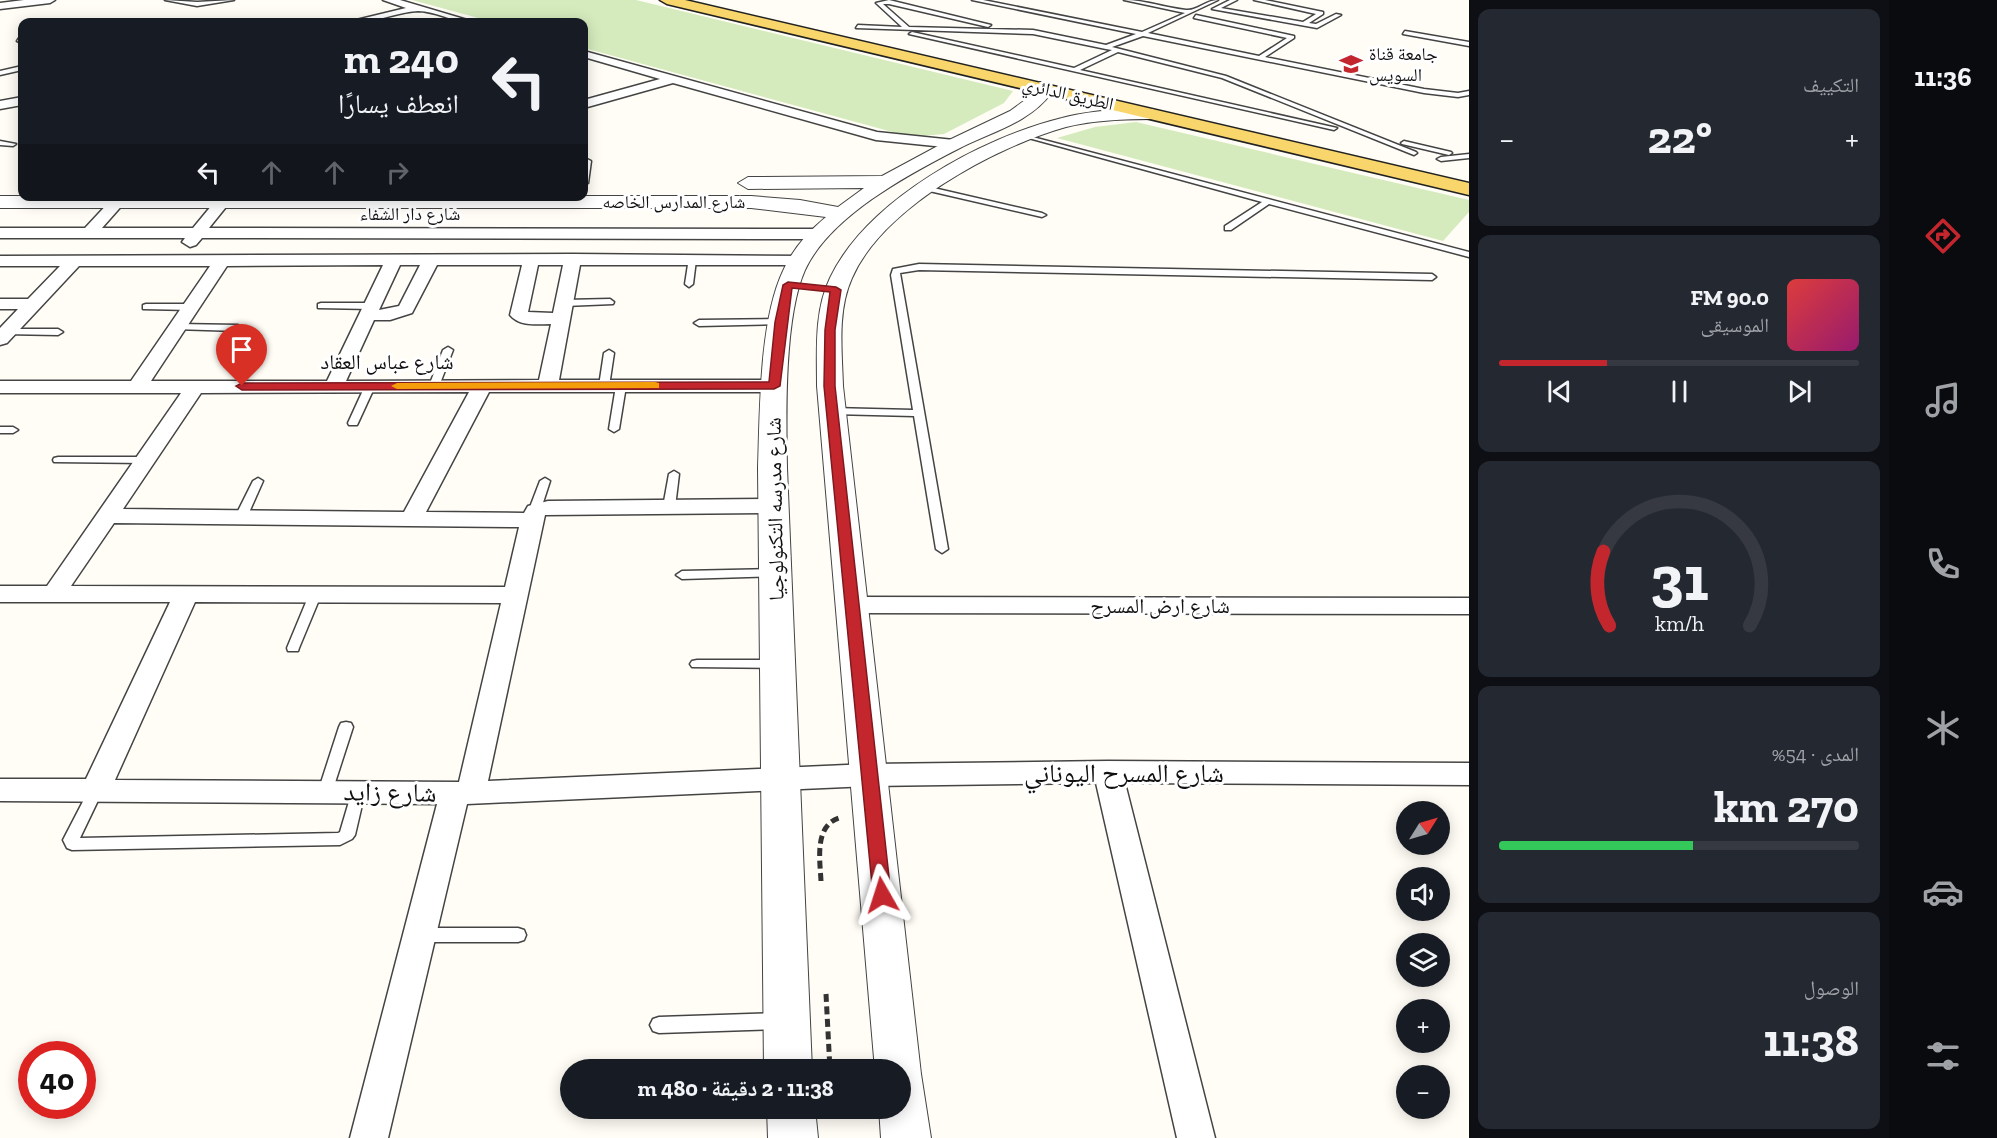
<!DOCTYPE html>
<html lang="ar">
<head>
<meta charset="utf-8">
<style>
  :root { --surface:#171b24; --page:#242831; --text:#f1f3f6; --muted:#9ea1a6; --line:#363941; --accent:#c4262e }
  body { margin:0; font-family:"Zilla Slab","Noto Naskh Arabic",serif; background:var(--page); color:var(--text); direction:rtl; height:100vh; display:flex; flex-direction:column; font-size:22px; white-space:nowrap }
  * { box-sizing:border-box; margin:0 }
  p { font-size:20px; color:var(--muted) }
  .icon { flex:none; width:33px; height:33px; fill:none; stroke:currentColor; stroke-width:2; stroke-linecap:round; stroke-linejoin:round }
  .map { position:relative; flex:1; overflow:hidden; direction:ltr }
  .panel { display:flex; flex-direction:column; gap:9px; padding:9px; background:#0d0f14; width:420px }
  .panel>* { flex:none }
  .guide { position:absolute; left:18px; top:18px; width:570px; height:183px; border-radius:12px; box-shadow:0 3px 15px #0003; direction:rtl; background:#171b24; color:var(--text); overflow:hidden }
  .needle { width:39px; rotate:53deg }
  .controls { position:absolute; left:1396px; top:801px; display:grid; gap:12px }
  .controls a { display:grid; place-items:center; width:54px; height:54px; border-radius:50%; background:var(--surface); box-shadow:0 3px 15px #0003; font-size:30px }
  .speed { position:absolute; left:18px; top:1041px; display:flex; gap:12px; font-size:30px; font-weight:700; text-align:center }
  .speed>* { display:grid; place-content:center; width:78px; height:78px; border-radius:50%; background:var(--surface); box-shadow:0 3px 15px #0003; line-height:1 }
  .speed .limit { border:9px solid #d22; background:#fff; color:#111 }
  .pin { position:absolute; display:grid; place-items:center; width:51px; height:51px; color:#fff; margin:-62px -26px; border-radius:50% 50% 50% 0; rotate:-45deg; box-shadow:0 0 6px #0007 }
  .pin .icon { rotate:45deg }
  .me { position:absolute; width:66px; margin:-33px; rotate:354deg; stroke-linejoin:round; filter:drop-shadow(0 0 4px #0008) }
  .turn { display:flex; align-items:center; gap:21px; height:126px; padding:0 30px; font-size:27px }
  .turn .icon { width:78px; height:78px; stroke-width:2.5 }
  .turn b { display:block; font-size:42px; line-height:51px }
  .lanes { display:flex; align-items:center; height:57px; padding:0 30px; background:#0003; justify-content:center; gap:30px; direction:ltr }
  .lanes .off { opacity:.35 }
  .big { font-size:45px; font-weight:700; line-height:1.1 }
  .panel .widget { flex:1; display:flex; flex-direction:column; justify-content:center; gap:9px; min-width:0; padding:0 21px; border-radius:12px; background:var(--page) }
  .panel .dial { align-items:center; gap:0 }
  .dial svg { height:156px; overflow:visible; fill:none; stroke:var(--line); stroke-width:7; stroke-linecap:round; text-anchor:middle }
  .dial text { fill:var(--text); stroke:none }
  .song { display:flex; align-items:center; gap:18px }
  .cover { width:72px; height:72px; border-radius:9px; background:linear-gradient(135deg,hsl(0 70% 55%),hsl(320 70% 35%)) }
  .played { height:6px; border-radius:3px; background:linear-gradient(90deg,var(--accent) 30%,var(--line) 30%) }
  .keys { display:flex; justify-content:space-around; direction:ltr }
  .heat { display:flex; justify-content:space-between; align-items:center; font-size:33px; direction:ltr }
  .charge { height:9px; border-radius:4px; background:linear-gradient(90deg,#34c759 54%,var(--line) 0) }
  .trip { position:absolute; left:560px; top:1059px; width:351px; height:60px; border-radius:30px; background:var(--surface); box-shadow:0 3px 15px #0003; font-weight:700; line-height:60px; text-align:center; direction:rtl }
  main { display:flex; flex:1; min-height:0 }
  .tabs { display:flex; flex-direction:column; width:108px; justify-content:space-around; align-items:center; background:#090b0e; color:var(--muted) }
  .tabs .icon { width:42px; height:42px }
  .tabs .on { color:var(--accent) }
  .tabs b { font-size:27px; color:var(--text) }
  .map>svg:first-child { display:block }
  .green { fill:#d5ebbd }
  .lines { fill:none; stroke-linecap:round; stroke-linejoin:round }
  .service-casing { stroke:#444; stroke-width:3 }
  .minor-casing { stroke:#444; stroke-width:3 }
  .tertiary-casing { stroke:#444; stroke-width:2 }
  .primary-casing { stroke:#222; stroke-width:3 }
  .path { stroke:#333; stroke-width:5; stroke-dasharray:8 4.5; stroke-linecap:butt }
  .service { fill:#fff; fill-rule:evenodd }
  .minor { fill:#fff; fill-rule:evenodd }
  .tertiary { fill:#fff; fill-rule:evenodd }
  .primary { fill:#f9d66b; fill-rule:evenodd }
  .route { fill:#c4262e; stroke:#7f191e; stroke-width:1.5 }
  .slow { fill:#f59e0b }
  .labels { text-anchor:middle; stroke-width:6; stroke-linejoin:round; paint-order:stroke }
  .far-poi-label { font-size:18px; fill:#111; stroke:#fff; text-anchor:start }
  .far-street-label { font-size:18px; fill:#111; stroke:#fff }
  .street-label { font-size:21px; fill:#111; stroke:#fff }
  .near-street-label { font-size:26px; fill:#111; stroke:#fff }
</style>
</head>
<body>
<main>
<nav class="tabs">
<b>11:36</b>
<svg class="icon on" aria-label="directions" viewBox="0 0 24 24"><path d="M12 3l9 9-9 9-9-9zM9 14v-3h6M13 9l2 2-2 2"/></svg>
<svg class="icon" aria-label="music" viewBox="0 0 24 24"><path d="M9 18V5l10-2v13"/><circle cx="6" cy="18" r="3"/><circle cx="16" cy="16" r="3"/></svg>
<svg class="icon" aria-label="phone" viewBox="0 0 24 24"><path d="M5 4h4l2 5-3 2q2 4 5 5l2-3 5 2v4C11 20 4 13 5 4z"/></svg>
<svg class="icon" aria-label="climate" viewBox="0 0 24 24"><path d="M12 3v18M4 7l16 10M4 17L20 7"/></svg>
<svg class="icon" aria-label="car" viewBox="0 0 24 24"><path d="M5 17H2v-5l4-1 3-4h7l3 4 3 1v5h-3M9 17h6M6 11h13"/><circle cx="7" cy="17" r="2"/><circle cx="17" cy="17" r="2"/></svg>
<svg class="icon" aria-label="filters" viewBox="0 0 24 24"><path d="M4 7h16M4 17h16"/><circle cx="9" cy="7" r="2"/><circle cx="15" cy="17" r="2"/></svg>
</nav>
<section class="panel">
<div class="widget"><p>التكييف</p>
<div class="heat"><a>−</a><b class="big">22°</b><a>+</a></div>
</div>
<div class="widget">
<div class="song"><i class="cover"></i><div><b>90.0 FM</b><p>الموسيقى</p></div></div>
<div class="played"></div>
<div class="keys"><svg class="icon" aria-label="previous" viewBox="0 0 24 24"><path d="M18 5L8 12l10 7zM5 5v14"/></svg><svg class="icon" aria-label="pause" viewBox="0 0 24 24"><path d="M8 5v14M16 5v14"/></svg><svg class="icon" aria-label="next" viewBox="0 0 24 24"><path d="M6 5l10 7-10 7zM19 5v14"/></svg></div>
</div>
<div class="widget dial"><svg viewBox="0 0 100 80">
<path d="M14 69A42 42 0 1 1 86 69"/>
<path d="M14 69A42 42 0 0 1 11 31" stroke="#c4262e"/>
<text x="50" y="56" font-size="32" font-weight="700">31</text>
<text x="50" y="72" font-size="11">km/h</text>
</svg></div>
<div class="widget"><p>المدى · 54%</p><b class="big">270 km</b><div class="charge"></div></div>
<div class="widget"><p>الوصول</p><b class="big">11:38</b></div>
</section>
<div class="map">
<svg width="1469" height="1138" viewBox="0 0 1469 1138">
  <rect width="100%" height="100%" fill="#fffdf5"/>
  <g class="green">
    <polygon points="412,0 636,0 1013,91 1004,103 944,134 911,137 584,48 584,22 493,22"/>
    <polygon points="1136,122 1469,200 1469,212 1443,241 1057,138 1095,127"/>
  </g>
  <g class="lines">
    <g class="service-casing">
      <g id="service">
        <polygon points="165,0 197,2 234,0 197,6"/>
        <path d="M889,0L991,25L988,27L889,4H883L909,27L1033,30L1106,45L1136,34L972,0H983L1142,32L1185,13L1124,0C1146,0 1165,8 1186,10C1197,11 1206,0 1218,0L1148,33L1259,56L1287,38L1194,18L1196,15L1294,36V38L1265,57L1424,89L1458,93L1469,91V95L1458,97L1424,93L1143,36L1112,47L1226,76L1416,152L1417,153L1414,155L1222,78L1118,52L1080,70L1337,128L1334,130L909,34L912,32L1074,68L1112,50L1106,49L1033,34L856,28L858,25L902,27L876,3Z"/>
        <polygon points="1230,0 1237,0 1221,8 1303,22 1316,14 1254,0 1265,0 1323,12 1323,14 1309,23 1316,24 1336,14 1341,15 1317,28 1212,9"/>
        <polygon points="1405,31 1469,42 1469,46 1403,34"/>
        <polygon points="19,38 22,39 22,43 17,41"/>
        <polygon points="22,66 22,70 0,75 0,71"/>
        <polygon points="1025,135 1469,252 1469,257 1269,204 1231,230 1225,230 1225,226 1262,202 1025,137"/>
        <polygon points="0,141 16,144 13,146 0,145"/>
        <polygon points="1404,141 1451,152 1452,153 1449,155 1402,144 1401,143"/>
        <polygon points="1469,154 1469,158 1441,161 1437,159 1441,157"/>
        <polygon points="587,159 591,161 588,183 584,185 584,161"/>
        <polygon points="925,186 1042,213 1046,215 1042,217 925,190"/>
        <polygon points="689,258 696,260 693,284 689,287 685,284"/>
        <polygon points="919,264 1432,274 1436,277 1432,280 919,270 900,273 948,549 942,553 936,549 914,416 832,414 827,411 832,408 913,410 891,275 893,269"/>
        <polygon points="610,299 614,302 613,304 565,306 561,303 565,300"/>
        <polygon points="321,303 372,303 376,306 372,309 318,308 318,304"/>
        <polygon points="146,304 191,304 195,307 191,310 143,309 143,305"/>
        <polygon points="781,319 786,322 784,324 699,326 694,323 699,320"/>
        <polygon points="177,324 238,325 243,328 238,331 174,329 174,325"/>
        <polygon points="6,329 58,329 63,332 58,335 3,334 3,330"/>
        <polygon points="448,347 453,350 439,386 434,389 431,388 429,386 443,350"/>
        <polygon points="609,350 614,353 609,386 604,389 599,386 604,353"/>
        <polygon points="370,383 375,386 358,423 357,425 349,425 348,423 365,386"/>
        <polygon points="621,383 626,386 619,429 614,432 609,429 616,386"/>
        <polygon points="0,427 13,427 18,430 13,433 0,433"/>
        <polygon points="58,457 146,457 151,460 146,463 54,462 53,460 54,458"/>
        <polygon points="674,471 679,474 675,507 669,510 663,507 669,474"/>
        <polygon points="258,478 263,481 247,517 245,519 237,519 235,517 253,481"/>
        <polygon points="545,478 550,481 539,515 533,518 529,517 527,515 540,481"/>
        <polygon points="774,569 778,570 780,573 778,576 682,579 676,575 682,571"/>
        <polygon points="315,591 321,595 299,648 298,651 288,651 287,648 309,595"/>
        <polygon points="697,660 776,660 781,661 783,664 781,667 776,668 692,667 690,664 692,661"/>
        <polygon points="346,722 351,723 353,727 332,792 330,796 325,798 320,796 318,792 339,727 341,723"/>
        <polygon points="96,784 101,786 103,790 80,838 338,833 340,832 353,788 358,786 363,788 365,792 355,835 352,839 340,845 72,850 67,848 63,840 91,786"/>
        <polygon points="421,928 518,928 524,930 526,935 524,940 518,942 421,942 415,940 413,935 415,930"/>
        <polygon points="778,1013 784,1015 787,1021 784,1027 778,1029 659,1033 653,1031 650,1025 653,1019 659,1017"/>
      </g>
    </g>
    <g class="minor-casing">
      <g id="minor">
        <polygon points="24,0 55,0 50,3 0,9 0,3"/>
        <path d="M383,0H400L474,22C455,24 437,11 418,11C395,12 372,25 348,22L406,8Z"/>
        <polygon points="584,51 877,132 954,140 961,144 954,148 876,140 673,83 584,108 584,100 660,79 584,57"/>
        <polygon points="22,97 22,105 0,109 0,101"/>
        <polygon points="117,197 125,202 102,228 193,228 217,199 222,197 230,202 209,228 819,229 827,234 819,239 202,238 196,245 190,247 182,242 185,238 0,238 0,228 85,228 112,199"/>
        <path d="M573,254L805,256L807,260L799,265H580L559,380H774L784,386L774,392H489L426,512L524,513L528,506L548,501L772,499L780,501L783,506L780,511L772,513L545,515L488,781L869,764L1108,761L1469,763V785L1125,783L1215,1138H1177L1096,783L869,786L467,804L388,1138H350L437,804L0,801V779H86L170,602H0V586H47L181,393H0V381H131L210,266H79L7,343L0,345V328L18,309H0V299H28L60,266H0V256ZM383,265L327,381H151L227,266ZM400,265H420L399,306L379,310ZM437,265H522L510,315C520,327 537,324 551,324L539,380L346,381L374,320H390L412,313ZM538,265H563L553,313L528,312ZM469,392L404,512L123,509L201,393ZM114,523L519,527L505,587L71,586ZM195,602L501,603L459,782L115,780Z"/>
        <polygon points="850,597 1469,598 1469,614 850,613 841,611 838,605 841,599"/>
      </g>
    </g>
    <g class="tertiary-casing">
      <g id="tertiary">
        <path d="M1040,82L1046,84L1052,92C1031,122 992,132 960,148C909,174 830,216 805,270C784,317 786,415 787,468L812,1070H764L758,468C760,412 759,322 783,271C792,250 809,231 826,217L751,208H0V196H751L800,200L838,207L864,188L748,189L738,183L748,177L882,176L947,141L1010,111L1036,92L1032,87Z"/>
        <path d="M1130,109H1152L1161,114L1152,119C1124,119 1094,120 1066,127C995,147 883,207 852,278C837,311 842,351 843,386L921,1074L931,1138H881L879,1108H900V1070H875L817,386C817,350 814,311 830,278C867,200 981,138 1062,118C1084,112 1107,110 1130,109Z"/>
        <polygon points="767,1108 815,1108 818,1138 768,1138"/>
      </g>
    </g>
    <g class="primary-casing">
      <polygon id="primary" points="660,0 685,0 1469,183 1469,195 667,4"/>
    </g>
    <g class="path">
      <path d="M821,881C820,860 814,826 839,818"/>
      <polyline points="826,994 830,1070"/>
    </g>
    <use href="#service" class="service"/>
    <use href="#minor" class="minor"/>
    <use href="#tertiary" class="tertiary"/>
    <use href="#primary" class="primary"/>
  </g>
  <polygon class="route" points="788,282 836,287 841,290 835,330 835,386 891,895 888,900 882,902 875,900 873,895 824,386 825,330 830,292 792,288 780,386 774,389 242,390 236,386 242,383 769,382 775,322 783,285"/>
  <polygon class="slow" points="655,382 659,383 659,388 397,389 391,386 397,383"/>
  <defs>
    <g id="university-bare" transform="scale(1.8)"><path d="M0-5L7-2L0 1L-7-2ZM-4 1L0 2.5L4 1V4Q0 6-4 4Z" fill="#c4262e" stroke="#fff" stroke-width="2.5" paint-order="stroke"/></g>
  </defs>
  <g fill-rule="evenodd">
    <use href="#university-bare" x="1351" y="64"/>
  </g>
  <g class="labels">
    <g class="far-poi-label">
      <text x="1369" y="60">جامعة قناة<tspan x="1369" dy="21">السويس</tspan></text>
    </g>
    <g class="far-street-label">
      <text transform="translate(1068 94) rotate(13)" y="6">الطريق الدائري</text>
      <text x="674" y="208">شارع المدارس الخاصه</text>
      <text x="410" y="220">شارع دار الشفاء</text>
    </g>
    <g class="street-label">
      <text x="387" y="369">شارع عباس العقاد</text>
      <text transform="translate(775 509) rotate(-91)" y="7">شارع مدرسه التكنولوجيا</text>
      <text x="1160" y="613">شارع ارض المسرح</text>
    </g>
    <g class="near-street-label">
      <text x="1124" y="782">شارع المسرح اليوناني</text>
      <text transform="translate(390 792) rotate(1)" y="9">شارع زايد</text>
    </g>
  </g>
</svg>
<div class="controls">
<a><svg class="needle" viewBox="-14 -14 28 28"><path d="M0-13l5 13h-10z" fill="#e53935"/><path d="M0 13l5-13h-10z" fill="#9ea1a6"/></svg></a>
<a><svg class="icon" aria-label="sound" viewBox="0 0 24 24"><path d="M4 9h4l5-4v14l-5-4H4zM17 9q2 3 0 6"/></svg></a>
<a><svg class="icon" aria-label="layers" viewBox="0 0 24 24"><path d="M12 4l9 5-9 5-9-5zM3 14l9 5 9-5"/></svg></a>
<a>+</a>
<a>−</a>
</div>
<div class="speed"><div class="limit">40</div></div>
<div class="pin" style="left:242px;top:386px;background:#d93025"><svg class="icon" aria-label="arrive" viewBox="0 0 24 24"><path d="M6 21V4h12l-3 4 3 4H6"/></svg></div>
<svg class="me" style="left:882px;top:895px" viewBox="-20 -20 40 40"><path d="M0-17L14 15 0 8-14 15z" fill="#c4262e" stroke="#fff" stroke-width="4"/></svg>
<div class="trip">11:38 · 2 دقيقة · 480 m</div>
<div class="guide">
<div class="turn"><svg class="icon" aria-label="left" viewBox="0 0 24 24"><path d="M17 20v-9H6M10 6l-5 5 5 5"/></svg><div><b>240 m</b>انعطف يسارًا</div></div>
<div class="lanes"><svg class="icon" aria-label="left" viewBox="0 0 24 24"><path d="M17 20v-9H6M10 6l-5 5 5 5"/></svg><svg class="icon off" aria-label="ahead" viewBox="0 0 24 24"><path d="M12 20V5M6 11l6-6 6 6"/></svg><svg class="icon off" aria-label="ahead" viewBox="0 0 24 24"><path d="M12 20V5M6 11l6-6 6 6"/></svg><svg class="icon off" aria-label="right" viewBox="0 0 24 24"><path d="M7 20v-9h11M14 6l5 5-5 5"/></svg></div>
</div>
</div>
</main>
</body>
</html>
